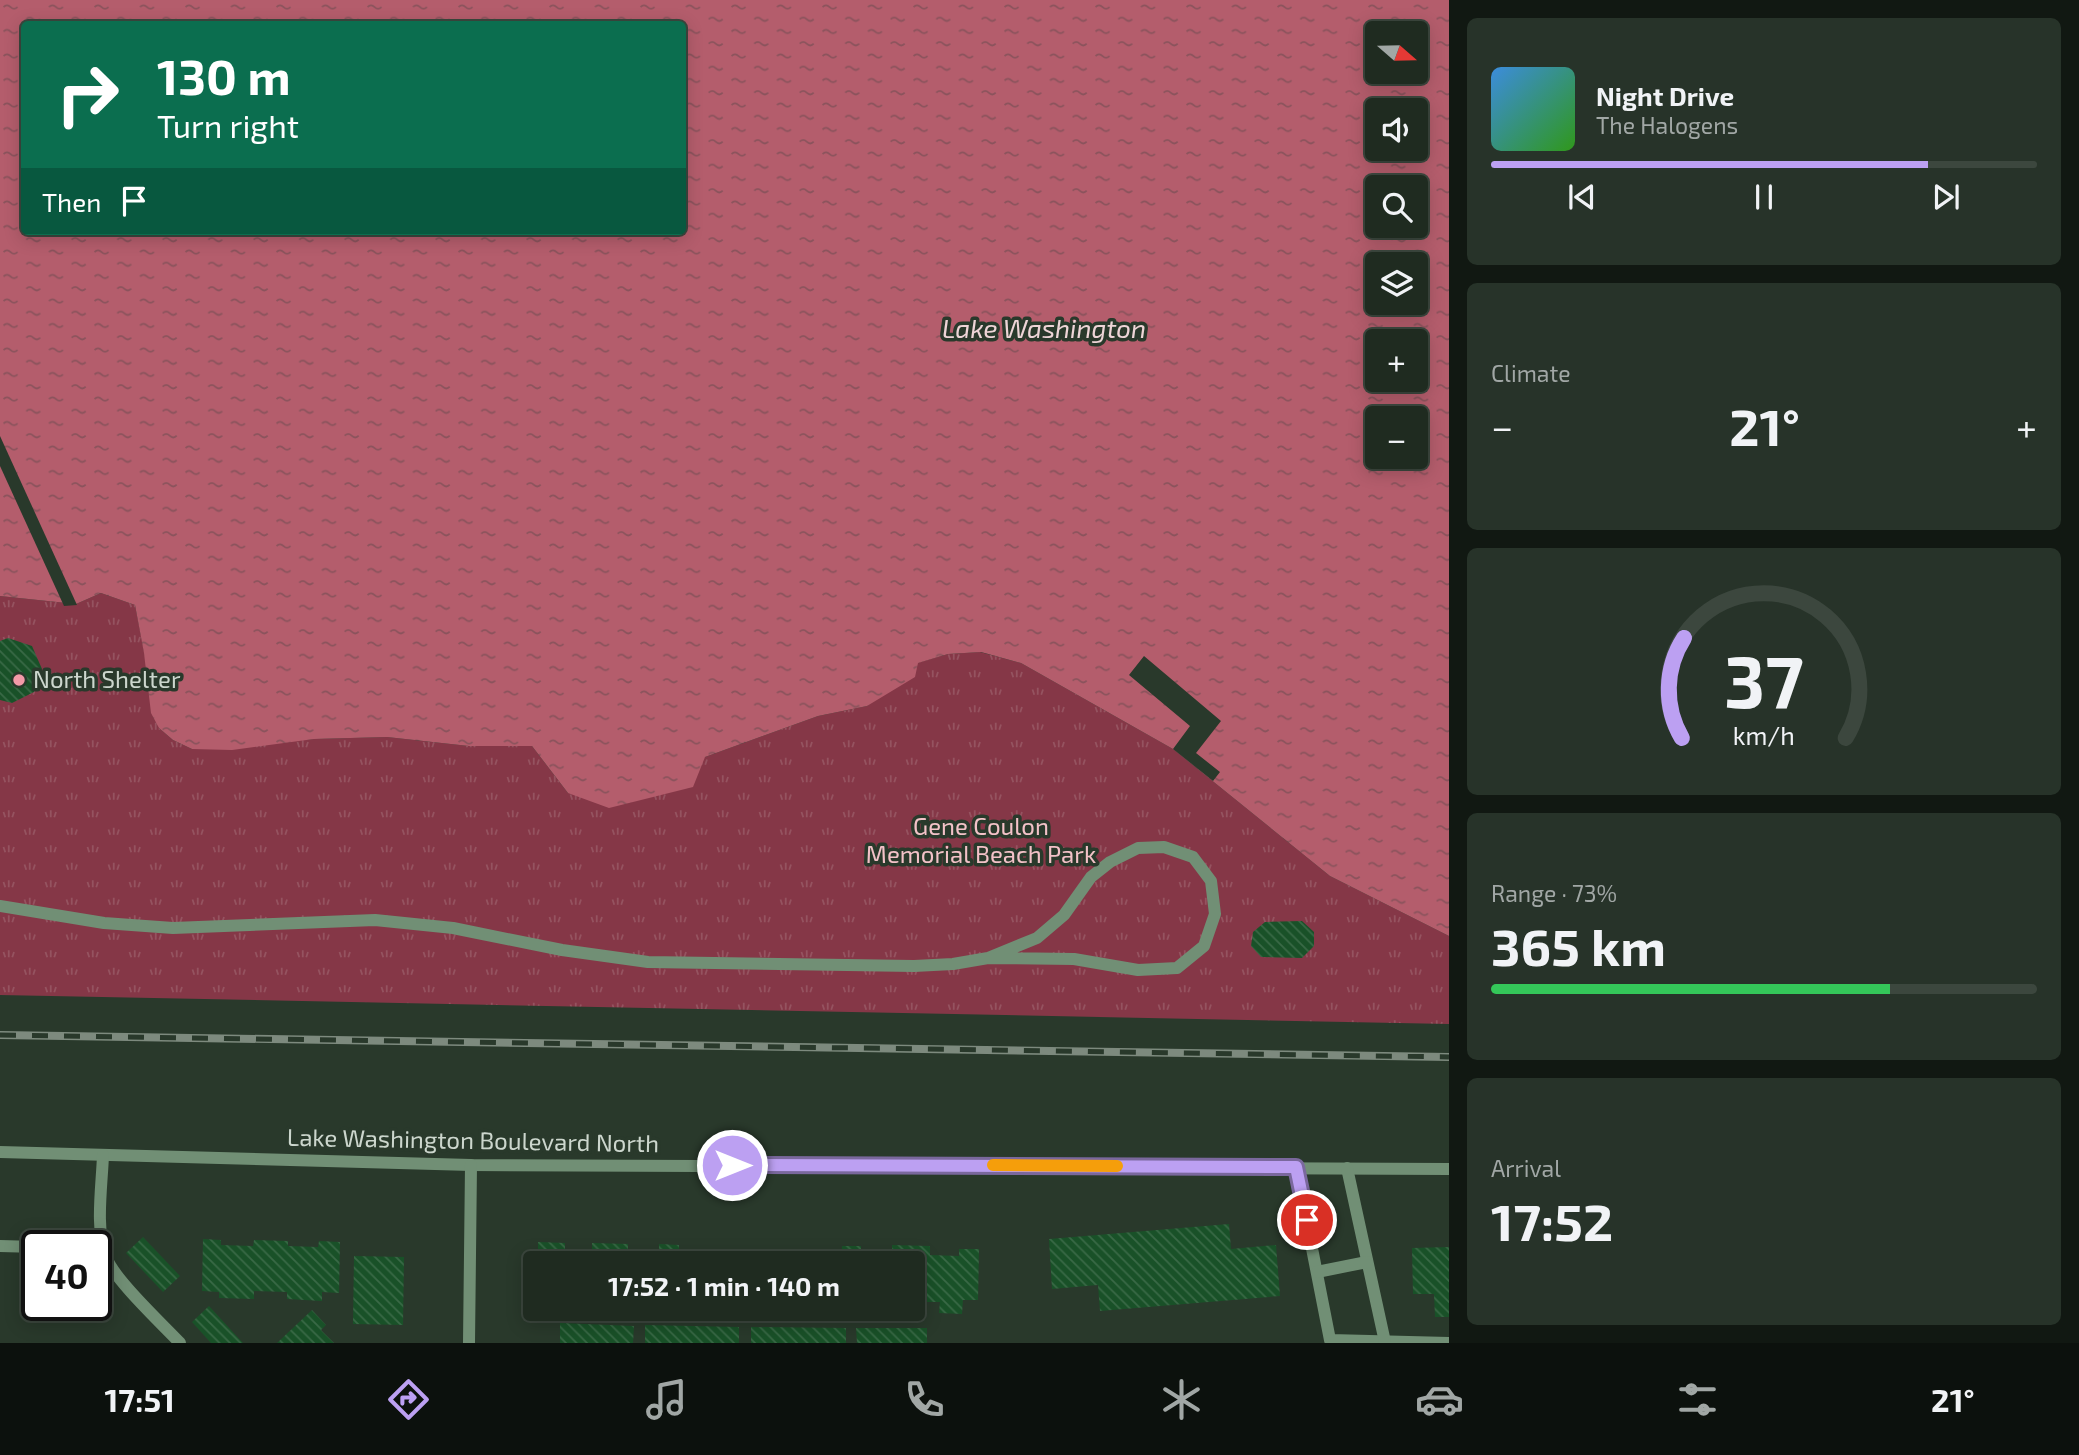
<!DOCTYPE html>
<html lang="en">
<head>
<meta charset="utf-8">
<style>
  :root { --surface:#1f2b20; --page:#273329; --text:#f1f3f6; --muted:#a1a7a5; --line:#3c473e; --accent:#bca0f2 }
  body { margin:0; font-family:"Exo 2",sans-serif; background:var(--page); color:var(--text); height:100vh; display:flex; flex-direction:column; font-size:26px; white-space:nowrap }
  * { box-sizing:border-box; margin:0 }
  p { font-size:23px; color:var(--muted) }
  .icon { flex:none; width:38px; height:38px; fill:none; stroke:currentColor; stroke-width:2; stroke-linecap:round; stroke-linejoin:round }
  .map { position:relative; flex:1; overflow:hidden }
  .panel { display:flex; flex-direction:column; gap:18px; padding:18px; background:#111812; width:630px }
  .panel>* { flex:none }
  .banner { position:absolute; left:21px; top:21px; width:665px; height:214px; border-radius:7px; box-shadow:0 4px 18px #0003,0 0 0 2px var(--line); background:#0b6e4f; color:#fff; overflow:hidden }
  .needle { width:46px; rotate:110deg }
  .tools { position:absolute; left:1365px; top:21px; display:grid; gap:14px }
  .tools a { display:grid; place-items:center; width:63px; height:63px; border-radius:7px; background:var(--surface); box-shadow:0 4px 18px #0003,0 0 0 2px var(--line); font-size:35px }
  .speed { position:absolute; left:21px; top:1230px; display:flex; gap:14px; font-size:35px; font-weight:700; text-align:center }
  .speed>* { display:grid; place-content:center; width:91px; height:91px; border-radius:50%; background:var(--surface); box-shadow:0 4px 18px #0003,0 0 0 2px var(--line); line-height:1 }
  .speed .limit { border:4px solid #111; border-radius:10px; background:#fff; color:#111 }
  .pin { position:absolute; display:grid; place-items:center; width:60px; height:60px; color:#fff; margin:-30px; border:4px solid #fff; border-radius:50%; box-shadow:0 2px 7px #0007 }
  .me { position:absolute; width:77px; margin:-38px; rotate:90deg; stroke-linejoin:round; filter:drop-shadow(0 0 5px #0008) }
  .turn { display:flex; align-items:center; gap:24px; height:147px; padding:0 21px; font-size:32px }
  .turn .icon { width:91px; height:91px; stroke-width:2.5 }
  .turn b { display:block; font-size:49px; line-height:60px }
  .then { display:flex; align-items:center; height:66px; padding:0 21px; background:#0003; gap:14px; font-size:26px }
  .big { font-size:52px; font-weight:700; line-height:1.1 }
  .panel .widget { flex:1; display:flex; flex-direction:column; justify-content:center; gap:10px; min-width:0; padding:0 24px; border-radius:10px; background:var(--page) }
  .panel .dial { align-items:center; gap:0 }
  .dial svg { height:182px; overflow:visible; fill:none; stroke:var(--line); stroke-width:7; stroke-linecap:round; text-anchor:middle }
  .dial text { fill:var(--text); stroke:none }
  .song { display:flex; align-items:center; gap:21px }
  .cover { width:84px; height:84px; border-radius:10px; background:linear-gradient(135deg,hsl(210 70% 55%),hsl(110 70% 35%)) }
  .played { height:7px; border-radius:4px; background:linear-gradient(90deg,var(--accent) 80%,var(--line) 80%) }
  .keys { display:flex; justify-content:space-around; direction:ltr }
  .heat { display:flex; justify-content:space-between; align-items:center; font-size:38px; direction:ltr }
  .charge { height:10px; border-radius:5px; background:linear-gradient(90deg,#34c759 73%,var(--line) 0) }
  .trip { position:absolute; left:523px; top:1251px; width:402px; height:70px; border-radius:7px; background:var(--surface); box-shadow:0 4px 18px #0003,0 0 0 2px var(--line); font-weight:700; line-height:70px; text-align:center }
  .menu { display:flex; height:112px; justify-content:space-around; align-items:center; background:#0c110d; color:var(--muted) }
  .menu .icon { width:49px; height:49px }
  .menu .on { color:var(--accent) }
  .menu b { font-size:32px; color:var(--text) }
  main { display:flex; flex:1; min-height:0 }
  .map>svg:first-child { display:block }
  .park { fill:url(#park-tufts) }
  .water { fill:url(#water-ripples); fill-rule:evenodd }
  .pier { fill:#29392b }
  .building { fill:url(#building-back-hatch) }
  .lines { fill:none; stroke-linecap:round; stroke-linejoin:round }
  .minor { stroke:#718f75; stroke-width:12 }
  .rail-casing { stroke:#7d8a7e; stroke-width:8 }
  .rail { stroke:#29392b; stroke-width:5; stroke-dasharray:16; stroke-linecap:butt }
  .route-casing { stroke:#7a689d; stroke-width:18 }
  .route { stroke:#bca0f2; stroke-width:12 }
  .slow { stroke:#f59e0b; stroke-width:12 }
  .poi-dot { fill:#f39aa8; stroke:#29392b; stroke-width:2.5 }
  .labels { text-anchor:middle; stroke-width:7; stroke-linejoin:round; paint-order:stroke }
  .poi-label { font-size:24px; fill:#ccd6cd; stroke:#29392b; text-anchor:start }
  .park-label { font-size:24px; fill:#f3c2c8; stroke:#29392b }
  .street-label { font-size:24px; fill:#ccd6cd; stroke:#29392b }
  .water-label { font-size:26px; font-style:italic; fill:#eed5d7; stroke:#29392b }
</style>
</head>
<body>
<main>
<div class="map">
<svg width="1449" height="1343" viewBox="0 0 1449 1343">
  <defs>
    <pattern id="park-tufts" width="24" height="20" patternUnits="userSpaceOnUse" patternTransform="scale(1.75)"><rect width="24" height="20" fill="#853747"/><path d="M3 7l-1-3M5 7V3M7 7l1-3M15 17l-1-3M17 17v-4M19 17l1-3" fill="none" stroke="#955360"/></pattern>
    <pattern id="water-ripples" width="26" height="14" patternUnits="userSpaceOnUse" patternTransform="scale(1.75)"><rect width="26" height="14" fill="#b45d6c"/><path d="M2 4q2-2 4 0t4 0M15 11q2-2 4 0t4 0" fill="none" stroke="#8a535c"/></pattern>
    <pattern id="building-back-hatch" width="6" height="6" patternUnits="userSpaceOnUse" patternTransform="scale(1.75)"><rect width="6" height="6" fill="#195128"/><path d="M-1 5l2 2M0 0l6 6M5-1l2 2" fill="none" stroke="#396946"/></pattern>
  </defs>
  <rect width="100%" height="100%" fill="#29392b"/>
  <polygon class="park" points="101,593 135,605 159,728 173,740 192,749 314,739 387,737 469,746 532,746 568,793 705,757 818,716 867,706 917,663 948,654 980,652 1021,663 1173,749 1330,876 1449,936 1449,1024 0,995 0,596 76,604"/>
  <path class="water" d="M0,0H1449V936L1330,876L1173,749L1021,663L981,652L948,654L918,663L915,677L867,706L818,716L705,757L693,787L609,808L568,793L532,746H469L387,737L314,739L232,750L192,749L173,740L159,728L151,713L144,653L135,605L101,593L76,604L0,596ZM24,24H682V231H24ZM1377,33H1416V72H1377ZM1377,110H1416V149H1377ZM1377,187H1416V226H1377ZM1377,264H1416V303H1377ZM1377,341H1416V380H1377ZM1377,418H1416V457H1377Z"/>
  <g class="pier">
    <polygon points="0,436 77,605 64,606 0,466"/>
    <polygon points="1144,656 1221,721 1196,753 1220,772 1213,781 1173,749 1190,726 1129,675"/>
  </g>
  <g class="building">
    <polygon points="8,638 32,646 42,669 34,692 12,703 0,700 0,641"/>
    <polygon points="1302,921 1314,932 1314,946 1302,958 1261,957 1251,946 1253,932 1265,922"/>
    <polygon points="1229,1224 1231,1249 1276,1245 1280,1296 1100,1311 1098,1285 1052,1289 1049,1239"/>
    <polygon points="143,1237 180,1276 163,1292 126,1253"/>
    <polygon points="203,1239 221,1240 221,1245 253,1246 254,1240 288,1241 288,1246 318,1247 319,1241 340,1242 339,1293 322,1292 322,1301 287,1299 287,1292 254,1291 254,1299 219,1298 219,1292 202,1291"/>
    <polygon points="538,1242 565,1243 565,1250 592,1250 592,1243 628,1244 628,1251 659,1252 659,1244 679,1245 679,1264 538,1264"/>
    <polygon points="892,1245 930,1246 930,1255 959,1256 959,1249 979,1249 978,1300 963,1300 962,1314 939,1313 940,1302 914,1302 914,1264 841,1264 842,1246 861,1246 861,1252 892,1253"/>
    <polygon points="1449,1247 1449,1317 1435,1317 1434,1294 1413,1294 1412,1248"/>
    <polygon points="810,1249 830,1250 830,1264 690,1264 690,1251 709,1251 709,1257 741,1257 741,1250 778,1250 778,1259 810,1259"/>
    <polygon points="354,1256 404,1257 403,1325 353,1324"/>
    <polygon points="209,1306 243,1343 211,1343 192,1322"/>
    <polygon points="312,1310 326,1325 321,1330 334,1343 277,1343"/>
    <polygon points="560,1323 634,1326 633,1343 560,1343"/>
    <polygon points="645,1325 739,1327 739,1343 645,1343"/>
    <polygon points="751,1327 846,1328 846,1343 751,1343"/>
    <polygon points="856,1328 927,1328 927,1343 857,1343"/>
  </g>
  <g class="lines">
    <g class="minor">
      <polyline points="0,906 104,923 173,928 375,920 453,928 562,950 648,962 914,966 953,964 988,958 1074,959 1138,970 1177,968 1204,946 1215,914 1211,881 1193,857 1164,847 1138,848 1110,862 1091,877 1064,915 1037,938 988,958"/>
      <polyline points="0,1152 471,1165 1449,1169"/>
      <path d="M103,1155C102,1185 95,1229 106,1257C113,1278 162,1324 180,1343"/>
      <polyline points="1296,1167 1330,1340 1449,1343"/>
      <polyline points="1347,1168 1385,1342"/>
      <polyline points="0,1246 37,1247"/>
      <polyline points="1317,1272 1367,1262"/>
      <polyline points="469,1343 471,1165"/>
    </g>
    <g class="rail-casing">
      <polyline id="rail" points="0,1035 1449,1057"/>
    </g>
    <use href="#rail" class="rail"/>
  </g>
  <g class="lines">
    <g class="route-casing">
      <polyline id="route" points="732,1165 1296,1167 1307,1220"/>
    </g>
    <use href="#route" class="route"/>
    <polyline class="slow" points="993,1165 1117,1166"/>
  </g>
  <circle class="poi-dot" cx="19" cy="680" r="7"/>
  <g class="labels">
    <g class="poi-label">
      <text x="33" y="688">North Shelter</text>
    </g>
    <g class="park-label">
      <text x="981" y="835">Gene Coulon<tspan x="981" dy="28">Memorial Beach Park</tspan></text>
    </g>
    <g class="street-label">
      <text transform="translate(473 1141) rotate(1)" y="8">Lake Washington Boulevard North</text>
    </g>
    <g class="water-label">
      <text x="1044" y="338">Lake Washington</text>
    </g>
  </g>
</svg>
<div class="tools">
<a><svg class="needle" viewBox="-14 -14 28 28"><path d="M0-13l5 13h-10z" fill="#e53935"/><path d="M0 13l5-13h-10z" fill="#a1a7a5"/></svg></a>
<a><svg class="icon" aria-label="sound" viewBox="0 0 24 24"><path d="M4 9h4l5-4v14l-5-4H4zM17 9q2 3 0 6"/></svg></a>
<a><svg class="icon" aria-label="search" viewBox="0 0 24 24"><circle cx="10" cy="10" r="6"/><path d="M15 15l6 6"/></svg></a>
<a><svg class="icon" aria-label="layers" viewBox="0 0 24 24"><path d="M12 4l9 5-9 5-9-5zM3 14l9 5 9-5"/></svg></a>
<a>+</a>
<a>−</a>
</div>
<div class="speed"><div class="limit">40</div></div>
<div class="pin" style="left:1307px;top:1220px;background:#d93025"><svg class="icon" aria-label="arrive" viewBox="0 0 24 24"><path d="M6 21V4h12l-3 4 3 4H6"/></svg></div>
<svg class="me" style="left:732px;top:1165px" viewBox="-20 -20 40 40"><circle r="17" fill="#bca0f2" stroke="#fff" stroke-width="3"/><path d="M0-11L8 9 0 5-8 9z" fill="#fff"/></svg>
<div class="trip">17:52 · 1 min · 140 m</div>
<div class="banner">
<div class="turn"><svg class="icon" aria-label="right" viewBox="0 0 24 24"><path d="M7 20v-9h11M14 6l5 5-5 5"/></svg><div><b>130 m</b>Turn right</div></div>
<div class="then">Then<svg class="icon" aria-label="arrive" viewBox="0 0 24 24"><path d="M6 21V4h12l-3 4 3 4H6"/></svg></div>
</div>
</div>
<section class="panel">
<div class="widget">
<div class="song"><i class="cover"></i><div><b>Night Drive</b><p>The Halogens</p></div></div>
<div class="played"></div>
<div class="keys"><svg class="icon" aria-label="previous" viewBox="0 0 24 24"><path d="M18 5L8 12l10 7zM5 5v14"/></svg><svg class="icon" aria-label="pause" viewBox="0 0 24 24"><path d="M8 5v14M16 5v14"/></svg><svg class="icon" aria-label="next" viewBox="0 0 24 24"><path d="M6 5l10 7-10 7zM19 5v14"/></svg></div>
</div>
<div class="widget"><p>Climate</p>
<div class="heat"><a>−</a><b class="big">21°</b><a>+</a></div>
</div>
<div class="widget dial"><svg viewBox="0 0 100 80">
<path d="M14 69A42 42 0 1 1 86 69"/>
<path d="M14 69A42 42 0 0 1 15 25" stroke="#bca0f2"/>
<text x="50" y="56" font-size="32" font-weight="700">37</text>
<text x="50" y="72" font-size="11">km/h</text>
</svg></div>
<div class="widget"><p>Range · 73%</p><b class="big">365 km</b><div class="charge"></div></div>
<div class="widget"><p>Arrival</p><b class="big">17:52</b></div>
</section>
</main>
<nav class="menu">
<b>17:51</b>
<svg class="icon on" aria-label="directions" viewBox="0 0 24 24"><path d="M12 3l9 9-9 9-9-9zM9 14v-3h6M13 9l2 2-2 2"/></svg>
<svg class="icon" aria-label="music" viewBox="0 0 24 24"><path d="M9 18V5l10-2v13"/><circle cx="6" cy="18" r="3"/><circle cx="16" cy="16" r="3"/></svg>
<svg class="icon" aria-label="phone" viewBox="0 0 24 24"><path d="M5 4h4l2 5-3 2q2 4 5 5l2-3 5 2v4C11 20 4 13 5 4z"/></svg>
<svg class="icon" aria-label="climate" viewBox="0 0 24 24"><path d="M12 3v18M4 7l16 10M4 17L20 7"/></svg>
<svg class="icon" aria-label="car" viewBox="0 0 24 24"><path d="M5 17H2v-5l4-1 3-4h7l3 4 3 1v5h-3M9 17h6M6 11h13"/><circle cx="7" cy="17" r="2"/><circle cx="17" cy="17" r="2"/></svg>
<svg class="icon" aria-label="filters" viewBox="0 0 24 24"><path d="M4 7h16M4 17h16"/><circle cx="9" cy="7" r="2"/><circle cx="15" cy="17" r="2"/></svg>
<b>21°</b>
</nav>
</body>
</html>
